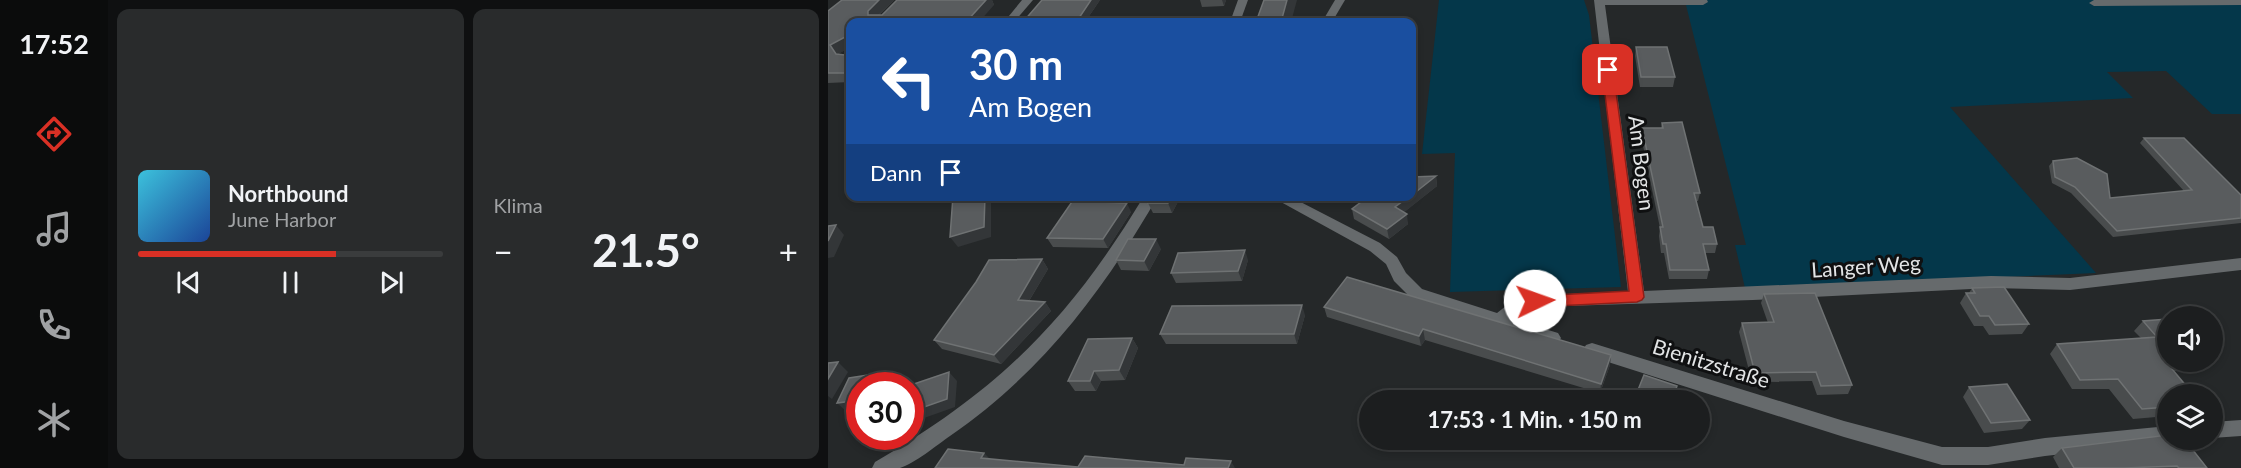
<!DOCTYPE html>
<html lang="de">
<head>
<meta charset="utf-8">
<style>
  :root { --surface:#1c1e1f; --page:#292b2c; --text:#f1f3f6; --muted:#a0a2a4; --line:#3a3c3d; --accent:#d93025 }
  body { margin:0; font-family:Lato,sans-serif; background:var(--page); color:var(--text); height:100vh; display:flex; flex-direction:column; font-size:22px; white-space:nowrap }
  * { box-sizing:border-box; margin:0 }
  p { font-size:20px; color:var(--muted) }
  .icon { flex:none; width:33px; height:33px; fill:none; stroke:currentColor; stroke-width:2; stroke-linecap:round; stroke-linejoin:round }
  .map { position:relative; flex:1; overflow:hidden }
  .details { display:flex; flex-direction:column; gap:9px; padding:9px; background:#0f1011; width:720px }
  .details>* { flex:none }
  .banner { position:absolute; left:18px; top:18px; width:570px; height:183px; border-radius:12px; box-shadow:0 3px 9px #0003,0 0 0 2px var(--line); background:#1a4fa0; color:#fff; overflow:hidden }
  .tools { position:absolute; left:1329px; top:306px; display:grid; gap:12px }
  .tools a { display:grid; place-items:center; width:66px; height:66px; border-radius:50%; background:var(--surface); box-shadow:0 3px 9px #0003,0 0 0 2px var(--line); font-size:30px }
  .speed { position:absolute; left:18px; top:372px; display:flex; gap:12px; font-size:30px; font-weight:700; text-align:center }
  .speed>* { display:grid; place-content:center; width:78px; height:78px; border-radius:50%; background:var(--surface); box-shadow:0 3px 9px #0003,0 0 0 2px var(--line); line-height:1 }
  .speed .limit { border:9px solid #d22; background:#fff; color:#111 }
  .pin { position:absolute; display:grid; place-items:center; width:51px; height:51px; color:#fff; margin:-26px; border-radius:12px; box-shadow:0 3px 9px #0006 }
  .me { position:absolute; width:66px; margin:-33px; rotate:87deg; stroke-linejoin:round; filter:drop-shadow(0 0 4px #0008) }
  .turn { display:flex; align-items:center; gap:21px; height:126px; padding:0 24px; font-size:27px }
  .turn .icon { width:78px; height:78px; stroke-width:2.5 }
  .turn b { display:block; font-size:42px; line-height:51px }
  .then { display:flex; align-items:center; height:57px; padding:0 24px; background:#0003; gap:12px; font-size:22px }
  .big { font-size:45px; font-weight:700; line-height:1.1 }
  .details .tile { flex:1; display:flex; flex-direction:column; justify-content:center; gap:9px; min-width:0; padding:0 21px; border-radius:12px; background:var(--page) }
  .song { display:flex; align-items:center; gap:18px }
  .cover { width:72px; height:72px; border-radius:9px; background:linear-gradient(135deg,hsl(190 70% 55%),hsl(220 70% 35%)) }
  .played { height:6px; border-radius:3px; background:linear-gradient(90deg,var(--accent) 65%,var(--line) 65%) }
  .keys { display:flex; justify-content:space-around; direction:ltr }
  .heat { display:flex; justify-content:space-between; align-items:center; font-size:33px; direction:ltr }
  .details .tiles { flex:1; display:grid; gap:9px; grid-template-columns:repeat(2,1fr) }
  .trip { position:absolute; left:531px; top:390px; width:351px; height:60px; border-radius:30px; background:var(--surface); box-shadow:0 3px 9px #0003,0 0 0 2px var(--line); font-weight:700; line-height:60px; text-align:center }
  main { display:flex; flex:1; min-height:0 }
  .tabs { display:flex; flex-direction:column; width:108px; justify-content:space-around; align-items:center; background:#0b0c0c; color:var(--muted) }
  .tabs .icon { width:42px; height:42px }
  .tabs .on { color:var(--accent) }
  .tabs b { font-size:27px; color:var(--text) }
  .map>svg:first-child { display:block }
  .green { fill:#04374a }
  .lines { fill:none; stroke-linecap:round; stroke-linejoin:round }
  .minor { fill:#666a6c; fill-rule:evenodd }
  .wall { fill:#494c4d; fill-rule:evenodd }
  .shaded-wall { fill:#333638 }
  .building { fill:#595c5e; stroke:#6f7273; stroke-width:1.5; fill-rule:evenodd }
  .route { fill:#d93025; stroke:#8d1f18; stroke-width:1.5 }
  .labels { text-anchor:middle; stroke-width:6; stroke-linejoin:round; paint-order:stroke }
  .street-label { font-size:21px; fill:#e3e5e6; stroke:#0f1011 }
</style>
</head>
<body>
<main>
<nav class="tabs">
<b>17:52</b>
<svg class="icon on" aria-label="directions" viewBox="0 0 24 24"><path d="M12 3l9 9-9 9-9-9zM9 14v-3h6M13 9l2 2-2 2"/></svg>
<svg class="icon" aria-label="music" viewBox="0 0 24 24"><path d="M9 18V5l10-2v13"/><circle cx="6" cy="18" r="3"/><circle cx="16" cy="16" r="3"/></svg>
<svg class="icon" aria-label="phone" viewBox="0 0 24 24"><path d="M5 4h4l2 5-3 2q2 4 5 5l2-3 5 2v4C11 20 4 13 5 4z"/></svg>
<svg class="icon" aria-label="climate" viewBox="0 0 24 24"><path d="M12 3v18M4 7l16 10M4 17L20 7"/></svg>
</nav>
<section class="details">
<div class="tiles">
<div class="tile">
<div class="song"><i class="cover"></i><div><b>Northbound</b><p>June Harbor</p></div></div>
<div class="played"></div>
<div class="keys"><svg class="icon" aria-label="previous" viewBox="0 0 24 24"><path d="M18 5L8 12l10 7zM5 5v14"/></svg><svg class="icon" aria-label="pause" viewBox="0 0 24 24"><path d="M8 5v14M16 5v14"/></svg><svg class="icon" aria-label="next" viewBox="0 0 24 24"><path d="M6 5l10 7-10 7zM19 5v14"/></svg></div>
</div>
<div class="tile"><p>Klima</p>
<div class="heat"><a>−</a><b class="big">21.5°</b><a>+</a></div>
</div>
</div>
</section>
<div class="map">
<svg width="1413" height="468" viewBox="0 0 1413 468">
  <rect width="100%" height="100%" fill="#252829"/>
  <g class="green">
    <polygon points="611,0 756,0 761,15 793,287 622,292 627,153 594,154"/>
    <polygon points="871,0 1409,0 1413,3 1413,114 1384,114 1338,71 1279,72 1305,98 1122,107 1268,273 917,288 907,245 918,245 858,5"/>
  </g>
  <g class="lines">
    <g class="minor">
      <polygon points="194,0 205,0 186,22 176,22"/>
      <polygon points="410,0 420,0 412,22 402,22"/>
      <polygon points="507,0 517,0 504,22 494,22"/>
      <polygon points="766,0 879,0 880,2 875,5 777,5 816,291 1163,276 1242,278 1413,258 1413,270 1242,290 1163,288 925,300 707,307 694,311 685,319 730,333 733,338 730,343 724,345 582,297 566,281 558,264 542,251 442,196 461,196 552,243 569,257 578,273 594,289 669,313 683,302 707,295 800,292"/>
      <polygon points="1413,0 1413,5 1266,6 1261,3 1266,0"/>
      <path d="M316,196H330C274,293 214,372 122,436C109,445 86,464 72,468C64,468 52,468 44,468L47,462C172,389 241,320 316,196Z"/>
      <polygon points="764,343 1016,421 1114,447 1160,447 1217,438 1340,426 1340,440 1347,440 1340,442 1217,456 1160,465 1114,465 1016,437 758,355 755,350 758,345"/>
      <polygon points="1413,420 1413,436 1384,438 1384,422"/>
    </g>
  </g>
  <g class="wall">
    <path d="M14,0H66L51,15H54L69,0H164L166,5L22,22V82L0,83V11ZM17,50V55L9,54Z"/>
    <polygon points="272,0 257,22 195,22"/>
    <polygon points="372,0 398,0 396,6 374,7"/>
    <polygon points="808,47 847,77 845,87 812,87 807,56"/>
    <polygon points="834,123 872,193 870,201 868,201 875,227 889,244 887,253 877,253 881,270 879,279 841,279 836,253 833,253 831,236 832,228 813,136 814,128 833,128"/>
    <polygon points="1316,138 1413,195 1413,223 1285,237 1243,193 1224,183 1221,166 1225,161 1282,198 1356,191 1312,143"/>
    <polygon points="608,176 609,186 576,212 580,224 561,239 526,219 524,209"/>
    <polygon points="248,196 279,196 278,202 303,212 280,248 225,247 219,238"/>
    <polygon points="353,196 344,213 325,213 320,203"/>
    <polygon points="333,249 321,271 293,270 288,260"/>
    <polygon points="214,259 220,269 201,301 217,302 223,311 173,364 114,349 106,340"/>
    <polygon points="420,260 414,281 348,283 343,273"/>
    <polygon points="1144,288 1201,324 1194,334 1161,335 1155,326 1146,326 1132,303 1138,293 1141,293"/>
    <polygon points="936,294 1024,385 1020,394 989,395 984,381 924,382 911,332 914,323 940,323 933,303"/>
    <polygon points="496,307 782,365 772,393 597,340 593,346 499,317"/>
    <polygon points="477,315 469,344 338,344 332,334"/>
    <polygon points="1340,319 1340,362 1384,362 1377,368 1346,371 1340,394 1340,416 1305,419 1281,389 1244,389 1222,354 1229,344 1313,338 1306,331 1315,321"/>
    <polygon points="304,338 310,348 297,380 273,381 268,391 247,391 240,381"/>
    <polygon points="1141,387 1202,420 1194,429 1156,433 1135,397"/>
    <polygon points="1234,448 1379,468 1231,468 1225,457"/>
  </g>
  <g class="shaded-wall">
    <polygon points="51,0 66,0 45,20 40,15 40,11"/>
    <polygon points="158,0 164,0 166,5 151,22 138,22"/>
    <polygon points="263,0 272,0 257,22 253,22 251,18"/>
    <polygon points="394,0 398,0 396,6"/>
    <polygon points="459,0 469,0 463,22 453,22"/>
    <polygon points="17,37 22,47 9,55 2,45"/>
    <polygon points="608,176 609,186 569,218 567,207 582,196 584,196 584,195"/>
    <polygon points="157,196 163,196 163,237 130,247 122,237"/>
    <polygon points="272,196 279,196 276,211 271,202"/>
    <polygon points="344,196 353,196 344,213 340,203"/>
    <polygon points="299,203 303,212 280,248 275,239"/>
    <polygon points="579,214 580,224 561,239 559,229"/>
    <polygon points="8,225 16,235 6,257 0,258 0,241"/>
    <polygon points="328,239 333,249 321,271 316,261"/>
    <polygon points="417,250 420,260 414,281 410,271"/>
    <polygon points="214,259 220,269 196,309 190,300"/>
    <polygon points="217,302 223,311 173,364 166,355"/>
    <polygon points="474,305 477,315 469,344 466,334"/>
    <polygon points="595,329 597,340 593,346 591,336"/>
    <polygon points="304,338 310,348 297,380 291,370"/>
    <polygon points="783,355 782,365 772,393 773,384"/>
    <polygon points="10,362 20,372 4,399 0,396 0,379"/>
    <polygon points="266,371 273,381 268,391 262,381"/>
    <polygon points="60,372 69,382 68,386 54,386"/>
    <polygon points="121,372 129,381 127,407 82,423 82,412"/>
    <polygon points="32,400 32,411 20,413 9,403"/>
    <polygon points="156,453 164,461 153,458"/>
    <polygon points="403,461 407,468 400,468"/>
  </g>
  <g class="building">
    <path d="M14,0H51L40,11V15H54L69,0H158L138,22H22V73H0V11ZM17,37V55L8,54L2,45Z"/>
    <polygon points="214,0 263,0 251,18 219,19 216,22 195,22"/>
    <polygon points="436,0 459,0 453,22 428,22"/>
    <polygon points="808,47 839,47 847,77 813,77"/>
    <polygon points="854,122 872,193 866,193 875,227 885,227 889,244 875,244 881,270 842,270 838,244 835,244 832,227 835,227 814,128 835,128 834,123"/>
    <polygon points="1316,138 1356,138 1413,195 1413,218 1289,231 1247,187 1227,177 1225,161 1249,158 1279,174 1282,198 1364,190"/>
    <polygon points="608,176 584,195 584,177"/>
    <polygon points="125,196 157,196 156,227 122,237"/>
    <polygon points="248,196 272,196 271,202 299,203 275,239 219,238"/>
    <polygon points="324,196 344,196 340,203 320,203"/>
    <polygon points="541,196 582,196 567,207 579,214 559,229 524,209"/>
    <polygon points="8,225 0,241 0,226"/>
    <polygon points="300,239 328,239 316,261 288,260"/>
    <polygon points="417,250 410,271 343,273 350,253"/>
    <polygon points="214,259 190,300 217,302 166,355 106,340 148,282 161,260"/>
    <polygon points="519,277 783,355 773,384 595,329 591,336 496,307"/>
    <polygon points="1176,287 1201,324 1167,325 1161,316 1152,316 1138,293 1147,293 1144,288"/>
    <polygon points="987,293 1024,385 993,386 988,372 927,373 914,323 946,322 936,294"/>
    <polygon points="474,305 466,334 332,334 344,306"/>
    <polygon points="1340,319 1340,362 1351,362 1339,363 1365,394 1340,394 1340,407 1314,409 1290,379 1252,380 1229,344 1329,337 1315,321"/>
    <polygon points="304,338 291,370 266,371 262,381 240,381 260,339"/>
    <polygon points="10,362 0,379 0,363"/>
    <polygon points="60,372 54,386 32,386 32,400 9,403 21,378"/>
    <polygon points="121,372 119,399 82,412 82,386 80,386"/>
    <polygon points="816,375 849,386 844,400 806,400"/>
    <polygon points="1179,384 1202,420 1163,423 1141,387"/>
    <polygon points="1340,435 1340,440 1357,440 1379,468 1351,468 1349,466 1296,468 1246,468 1234,448"/>
    <polygon points="120,449 156,453 153,458 250,467 257,456 356,465 358,458 403,461 400,468 107,468"/>
  </g>
  <polygon class="route" points="780,67 785,70 816,297 814,300 809,302 707,307 702,305 699,301 702,297 707,296 801,291 774,70"/>
  <g class="labels">
    <g class="street-label">
      <text transform="translate(813 163) rotate(83)" y="7">Am Bogen</text>
      <text transform="translate(1038 267) rotate(-4)" y="7">Langer Weg</text>
      <text transform="translate(883 364) rotate(17)" y="7">Bienitzstraße</text>
    </g>
  </g>
</svg>
<div class="tools">
<a><svg class="icon" aria-label="sound" viewBox="0 0 24 24"><path d="M4 9h4l5-4v14l-5-4H4zM17 9q2 3 0 6"/></svg></a>
<a><svg class="icon" aria-label="layers" viewBox="0 0 24 24"><path d="M12 4l9 5-9 5-9-5zM3 14l9 5 9-5"/></svg></a>
</div>
<div class="speed"><div class="limit">30</div></div>
<div class="pin" style="left:780px;top:70px;background:#d93025"><svg class="icon" aria-label="arrive" viewBox="0 0 24 24"><path d="M6 21V4h12l-3 4 3 4H6"/></svg></div>
<svg class="me" style="left:707px;top:301px" viewBox="-20 -20 40 40"><circle r="19" fill="#fff"/><path d="M0-13L10 11 0 6-10 11z" fill="#d93025"/></svg>
<div class="trip">17:53 · 1 Min. · 150 m</div>
<div class="banner">
<div class="turn"><svg class="icon" aria-label="left" viewBox="0 0 24 24"><path d="M17 20v-9H6M10 6l-5 5 5 5"/></svg><div><b>30 m</b>Am Bogen</div></div>
<div class="then">Dann<svg class="icon" aria-label="arrive" viewBox="0 0 24 24"><path d="M6 21V4h12l-3 4 3 4H6"/></svg></div>
</div>
</div>
</main>
</body>
</html>
